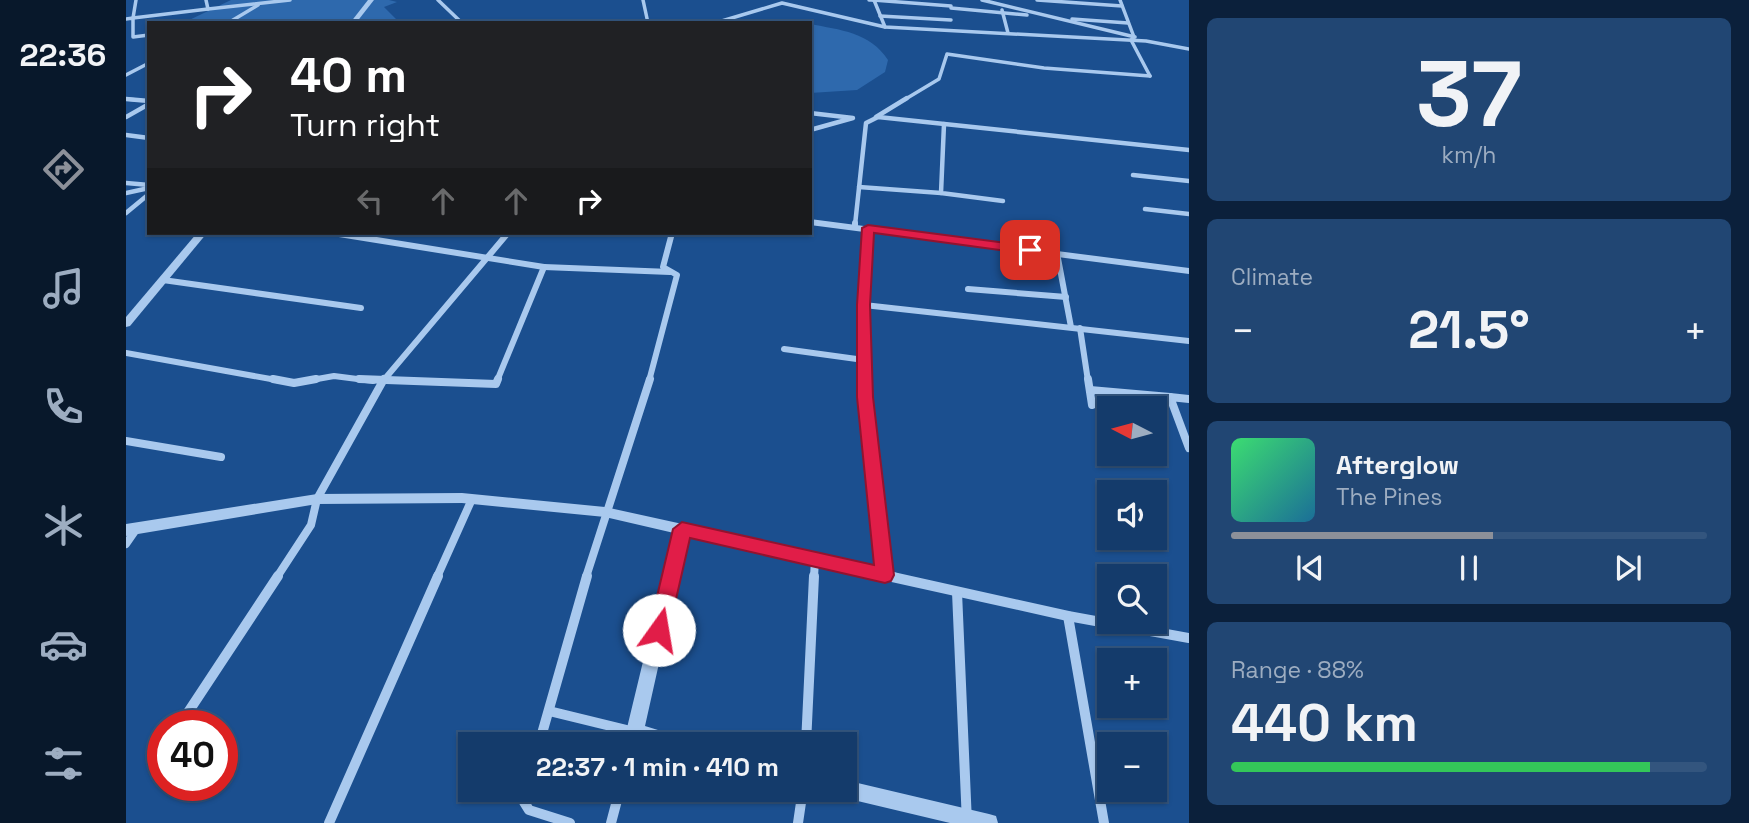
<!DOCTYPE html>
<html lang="en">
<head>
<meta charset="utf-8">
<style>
  :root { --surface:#143b6b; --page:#214673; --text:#f1f3f6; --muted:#9dadc1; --line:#33557e; --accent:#8c9099 }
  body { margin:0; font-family:"Space Grotesk",sans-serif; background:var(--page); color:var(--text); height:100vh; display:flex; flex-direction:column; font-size:26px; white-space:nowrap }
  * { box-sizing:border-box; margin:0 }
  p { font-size:23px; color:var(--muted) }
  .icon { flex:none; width:38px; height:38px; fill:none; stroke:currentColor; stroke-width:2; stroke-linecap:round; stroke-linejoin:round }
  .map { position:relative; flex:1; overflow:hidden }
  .sheet { display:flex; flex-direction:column; gap:18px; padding:18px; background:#0b203b; width:560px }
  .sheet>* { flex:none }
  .top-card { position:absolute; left:21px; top:21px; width:665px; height:214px; border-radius:0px; box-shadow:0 2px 5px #0004,0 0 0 2px var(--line); background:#202124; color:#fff; overflow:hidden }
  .needle { width:46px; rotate:276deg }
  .buttons { position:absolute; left:971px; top:396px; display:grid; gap:14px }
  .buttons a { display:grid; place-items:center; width:70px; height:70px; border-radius:0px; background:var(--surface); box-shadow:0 2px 5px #0004,0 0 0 2px var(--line); font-size:35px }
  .speed { position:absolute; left:21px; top:710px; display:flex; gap:14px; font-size:35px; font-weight:700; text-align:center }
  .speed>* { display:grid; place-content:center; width:91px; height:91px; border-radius:50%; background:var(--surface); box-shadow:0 2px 5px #0004,0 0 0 2px var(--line); line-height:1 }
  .speed .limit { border:10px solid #d22; background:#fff; color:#111 }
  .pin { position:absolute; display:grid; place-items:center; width:60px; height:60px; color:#fff; margin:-30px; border-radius:14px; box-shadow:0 4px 10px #0006 }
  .me { position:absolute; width:77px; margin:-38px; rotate:13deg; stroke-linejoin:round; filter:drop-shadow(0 0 5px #0008) }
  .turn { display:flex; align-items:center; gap:24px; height:147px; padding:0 28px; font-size:32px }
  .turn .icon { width:91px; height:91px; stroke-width:2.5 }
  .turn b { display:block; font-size:49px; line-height:60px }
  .lanes { display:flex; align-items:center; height:66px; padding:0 28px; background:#0003; justify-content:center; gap:35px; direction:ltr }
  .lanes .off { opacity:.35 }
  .big { font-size:52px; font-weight:700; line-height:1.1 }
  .sheet .tile { flex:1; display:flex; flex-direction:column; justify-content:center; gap:10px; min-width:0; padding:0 24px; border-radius:10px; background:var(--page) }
  .sheet .dial { align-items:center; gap:0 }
  .dial b { font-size:91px; line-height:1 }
  .song { display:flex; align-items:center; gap:21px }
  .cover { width:84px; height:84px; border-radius:10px; background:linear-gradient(135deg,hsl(140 70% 55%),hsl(200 70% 35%)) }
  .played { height:7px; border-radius:4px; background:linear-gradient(90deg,var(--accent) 55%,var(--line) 55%) }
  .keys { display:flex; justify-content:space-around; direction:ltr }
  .heat { display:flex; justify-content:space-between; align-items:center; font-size:38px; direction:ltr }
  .charge { height:10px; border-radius:5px; background:linear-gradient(90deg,#34c759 88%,var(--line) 0) }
  .trip { position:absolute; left:332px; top:732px; width:399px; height:70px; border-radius:0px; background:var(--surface); box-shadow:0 2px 5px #0004,0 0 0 2px var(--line); font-weight:700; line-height:70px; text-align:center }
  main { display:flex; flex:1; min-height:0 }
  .tabs { display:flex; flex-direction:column; width:126px; justify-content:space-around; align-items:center; background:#08182b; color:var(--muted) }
  .tabs .icon { width:49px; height:49px }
  .tabs .active { color:var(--accent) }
  .tabs b { font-size:32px; color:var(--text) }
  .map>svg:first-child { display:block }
  .green { fill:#2e69ad }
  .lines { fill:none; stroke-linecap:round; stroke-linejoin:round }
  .pedestrian { stroke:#a9c9ee; stroke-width:4.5 }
  .minor-far4 { stroke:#a9c9ee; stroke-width:3.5 }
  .minor-far3 { stroke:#a9c9ee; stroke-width:4.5 }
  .minor-far2 { stroke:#a9c9ee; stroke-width:6 }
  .minor-far1 { stroke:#a9c9ee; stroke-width:8 }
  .minor { stroke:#a9c9ee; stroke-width:10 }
  .tertiary { fill:#a9c9ee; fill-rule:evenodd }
  .route { fill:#e11d48; stroke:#92132f; stroke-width:2 }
</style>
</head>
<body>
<main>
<nav class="tabs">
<b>22:36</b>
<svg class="icon active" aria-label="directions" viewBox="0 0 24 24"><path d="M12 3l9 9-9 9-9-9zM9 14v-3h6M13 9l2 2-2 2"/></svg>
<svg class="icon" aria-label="music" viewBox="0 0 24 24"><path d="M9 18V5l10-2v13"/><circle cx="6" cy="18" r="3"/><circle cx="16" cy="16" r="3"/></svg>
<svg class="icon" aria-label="phone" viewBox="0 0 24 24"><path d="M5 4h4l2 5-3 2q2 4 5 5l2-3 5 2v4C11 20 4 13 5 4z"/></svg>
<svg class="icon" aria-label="climate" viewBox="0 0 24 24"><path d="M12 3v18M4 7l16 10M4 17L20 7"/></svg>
<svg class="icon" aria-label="car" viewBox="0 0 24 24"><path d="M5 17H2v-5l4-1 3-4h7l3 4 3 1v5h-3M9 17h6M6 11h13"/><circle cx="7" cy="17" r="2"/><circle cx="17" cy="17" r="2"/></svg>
<svg class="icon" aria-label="filters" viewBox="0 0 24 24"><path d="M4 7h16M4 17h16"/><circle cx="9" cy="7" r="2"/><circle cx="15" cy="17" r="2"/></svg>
</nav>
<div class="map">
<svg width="1063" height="823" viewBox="0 0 1063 823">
  <rect width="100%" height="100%" fill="#1b4f8f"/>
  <g class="green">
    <polygon points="105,0 263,0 271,2 258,7 272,21 57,23"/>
    <path d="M684,24C714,30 744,32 762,60L759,72L731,90L684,93Z"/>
  </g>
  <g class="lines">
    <polyline class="pedestrian" points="0,193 23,188"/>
    <g class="minor-far4">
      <polyline points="10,0 7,18 82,9 80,0"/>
      <polyline points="312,0 336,23"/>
      <polyline points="517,0 522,23"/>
      <polyline points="743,0 748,0 759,27 1020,41 1063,49"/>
      <polyline points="747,0 825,6"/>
      <polyline points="856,0 1009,37"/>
      <polyline points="911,0 996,6"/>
      <polyline points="994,0 1008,37 1005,40 1024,76"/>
      <polyline points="825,8 901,15"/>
      <polyline points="82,9 164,0"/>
      <polyline points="876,10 882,33"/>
      <polyline points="754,16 825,20"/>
      <polyline points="0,19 7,18 7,37 23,35"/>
      <polyline points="946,19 1002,23"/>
      <polyline points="102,23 132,5"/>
      <polyline points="589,23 656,3 759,27"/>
      <polyline points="0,75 23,63"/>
      <polyline points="0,99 12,100"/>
      <polyline points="778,100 813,79 821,54 918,68 1024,76"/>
    </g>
    <g class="minor-far3">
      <polyline points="0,99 23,101"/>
      <polyline points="684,113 727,118 684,130"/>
      <polyline points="0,117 23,104"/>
      <polyline points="750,117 781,98"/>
      <polyline points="818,124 815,193 877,201"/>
      <polyline points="0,135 23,138"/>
      <polyline points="1007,175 1063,181"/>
      <polyline points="0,183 23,185"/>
      <polyline points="733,187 815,193"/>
      <polyline points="1019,209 1063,214"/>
      <polyline points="0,213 23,194"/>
      <polyline points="729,225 740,123 752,117 1063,150"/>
    </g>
    <g class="minor-far2">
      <polyline points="729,227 729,223"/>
      <polyline points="207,233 418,267 371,381"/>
      <polyline points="931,253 945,327"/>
      <polyline points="418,267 544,272"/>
      <polyline points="37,280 235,308"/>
      <polyline points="842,289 940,297"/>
      <polyline points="738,305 1063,341"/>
      <polyline points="954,328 962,381"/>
      <polyline points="658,349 738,360"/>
      <polyline points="0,353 156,381"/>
      <polyline points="180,381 208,376 247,381"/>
      <polyline points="257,381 382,233"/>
      <polyline points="523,381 551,275 537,267 546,233"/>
      <polyline points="739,381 742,228"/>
    </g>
    <g class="minor-far1">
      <polyline points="147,379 168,383 190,379"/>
      <polyline points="233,379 370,384 372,379"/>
      <polyline points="739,379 759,575"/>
      <polyline points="962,379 966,405"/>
      <polyline points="964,390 1044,397"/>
      <polyline points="1063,399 1044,397 1063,448"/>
      <polyline points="0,441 95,457"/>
      <polyline points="556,529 770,577"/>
      <polyline points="0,544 9,531"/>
      <polyline points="151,577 185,525 191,499 258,379"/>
      <polyline points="311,577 346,499"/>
      <polyline points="460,577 524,379"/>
      <polyline points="688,577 689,560"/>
    </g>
    <g class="minor">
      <polyline points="762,576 942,616 1063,638"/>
      <polyline points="831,592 841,823"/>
      <polyline points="942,616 978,823"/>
      <polyline points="423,711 509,732 506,744"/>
      <polyline points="53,726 152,576"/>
      <polyline points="413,744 461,576"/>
      <polyline points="680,744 688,576"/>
      <polyline points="35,754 37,750"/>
      <polyline points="400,789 398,802 403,810 444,823"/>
      <polyline points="203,823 312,576"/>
      <polyline points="485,823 494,789"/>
      <polyline points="672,823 677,789"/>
    </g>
    <g class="tertiary">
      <polygon points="242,0 248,0 230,23 224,23"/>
      <polygon points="684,219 1063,268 1063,274 684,225"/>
      <polygon points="71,233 81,233 4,326 0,327 0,317"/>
      <polygon points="336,493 479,507 561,525 563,529 519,726 558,738 561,744 521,744 503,738 500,732 548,533 479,517 336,503 191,504 0,536 0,524 191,494"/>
      <polygon points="719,780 863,814 870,816 872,823 824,823 719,798 713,795 710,789 719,789"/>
    </g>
  </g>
  <polygon class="route" points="742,225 904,246 910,250 904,254 748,233 744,305 747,397 768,575 765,581 759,583 564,538 543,630 540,637 533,639 526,637 523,630 547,529 556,522 748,565 731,397 731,305 736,228"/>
</svg>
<div class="buttons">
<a><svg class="needle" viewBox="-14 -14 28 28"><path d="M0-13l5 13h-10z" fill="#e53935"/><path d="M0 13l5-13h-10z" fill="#9dadc1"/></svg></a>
<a><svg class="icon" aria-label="sound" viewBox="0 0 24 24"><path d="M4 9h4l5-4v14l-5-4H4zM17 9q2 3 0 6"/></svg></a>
<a><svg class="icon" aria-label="search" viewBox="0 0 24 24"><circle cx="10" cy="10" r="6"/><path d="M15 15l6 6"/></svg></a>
<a>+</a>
<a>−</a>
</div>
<div class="speed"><div class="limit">40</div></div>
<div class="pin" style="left:904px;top:250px;background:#d93025"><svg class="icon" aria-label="arrive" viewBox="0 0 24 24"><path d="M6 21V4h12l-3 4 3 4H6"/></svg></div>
<svg class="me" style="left:533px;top:630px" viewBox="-20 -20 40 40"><circle r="19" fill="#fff"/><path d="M0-13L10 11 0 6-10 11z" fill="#e11d48"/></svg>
<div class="trip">22:37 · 1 min · 410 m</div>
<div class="top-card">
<div class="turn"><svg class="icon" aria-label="right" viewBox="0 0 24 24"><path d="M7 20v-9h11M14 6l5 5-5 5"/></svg><div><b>40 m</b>Turn right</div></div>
<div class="lanes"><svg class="icon off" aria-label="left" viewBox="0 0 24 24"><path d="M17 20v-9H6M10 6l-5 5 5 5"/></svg><svg class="icon off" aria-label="ahead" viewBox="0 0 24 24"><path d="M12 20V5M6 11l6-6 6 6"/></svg><svg class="icon off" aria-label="ahead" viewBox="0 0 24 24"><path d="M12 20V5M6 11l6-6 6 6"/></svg><svg class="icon" aria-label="right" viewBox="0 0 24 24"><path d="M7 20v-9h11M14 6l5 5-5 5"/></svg></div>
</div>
</div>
<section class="sheet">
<div class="tile dial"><b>37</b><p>km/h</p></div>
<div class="tile"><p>Climate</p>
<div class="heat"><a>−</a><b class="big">21.5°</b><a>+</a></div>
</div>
<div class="tile">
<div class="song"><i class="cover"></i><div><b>Afterglow</b><p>The Pines</p></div></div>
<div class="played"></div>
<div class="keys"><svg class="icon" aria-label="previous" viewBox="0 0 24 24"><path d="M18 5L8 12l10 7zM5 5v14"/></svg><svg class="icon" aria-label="pause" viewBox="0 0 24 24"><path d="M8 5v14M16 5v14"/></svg><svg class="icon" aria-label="next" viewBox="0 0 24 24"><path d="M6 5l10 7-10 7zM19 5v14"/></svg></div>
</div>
<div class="tile"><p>Range · 88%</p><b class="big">440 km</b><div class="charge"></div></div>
</section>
</main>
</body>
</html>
